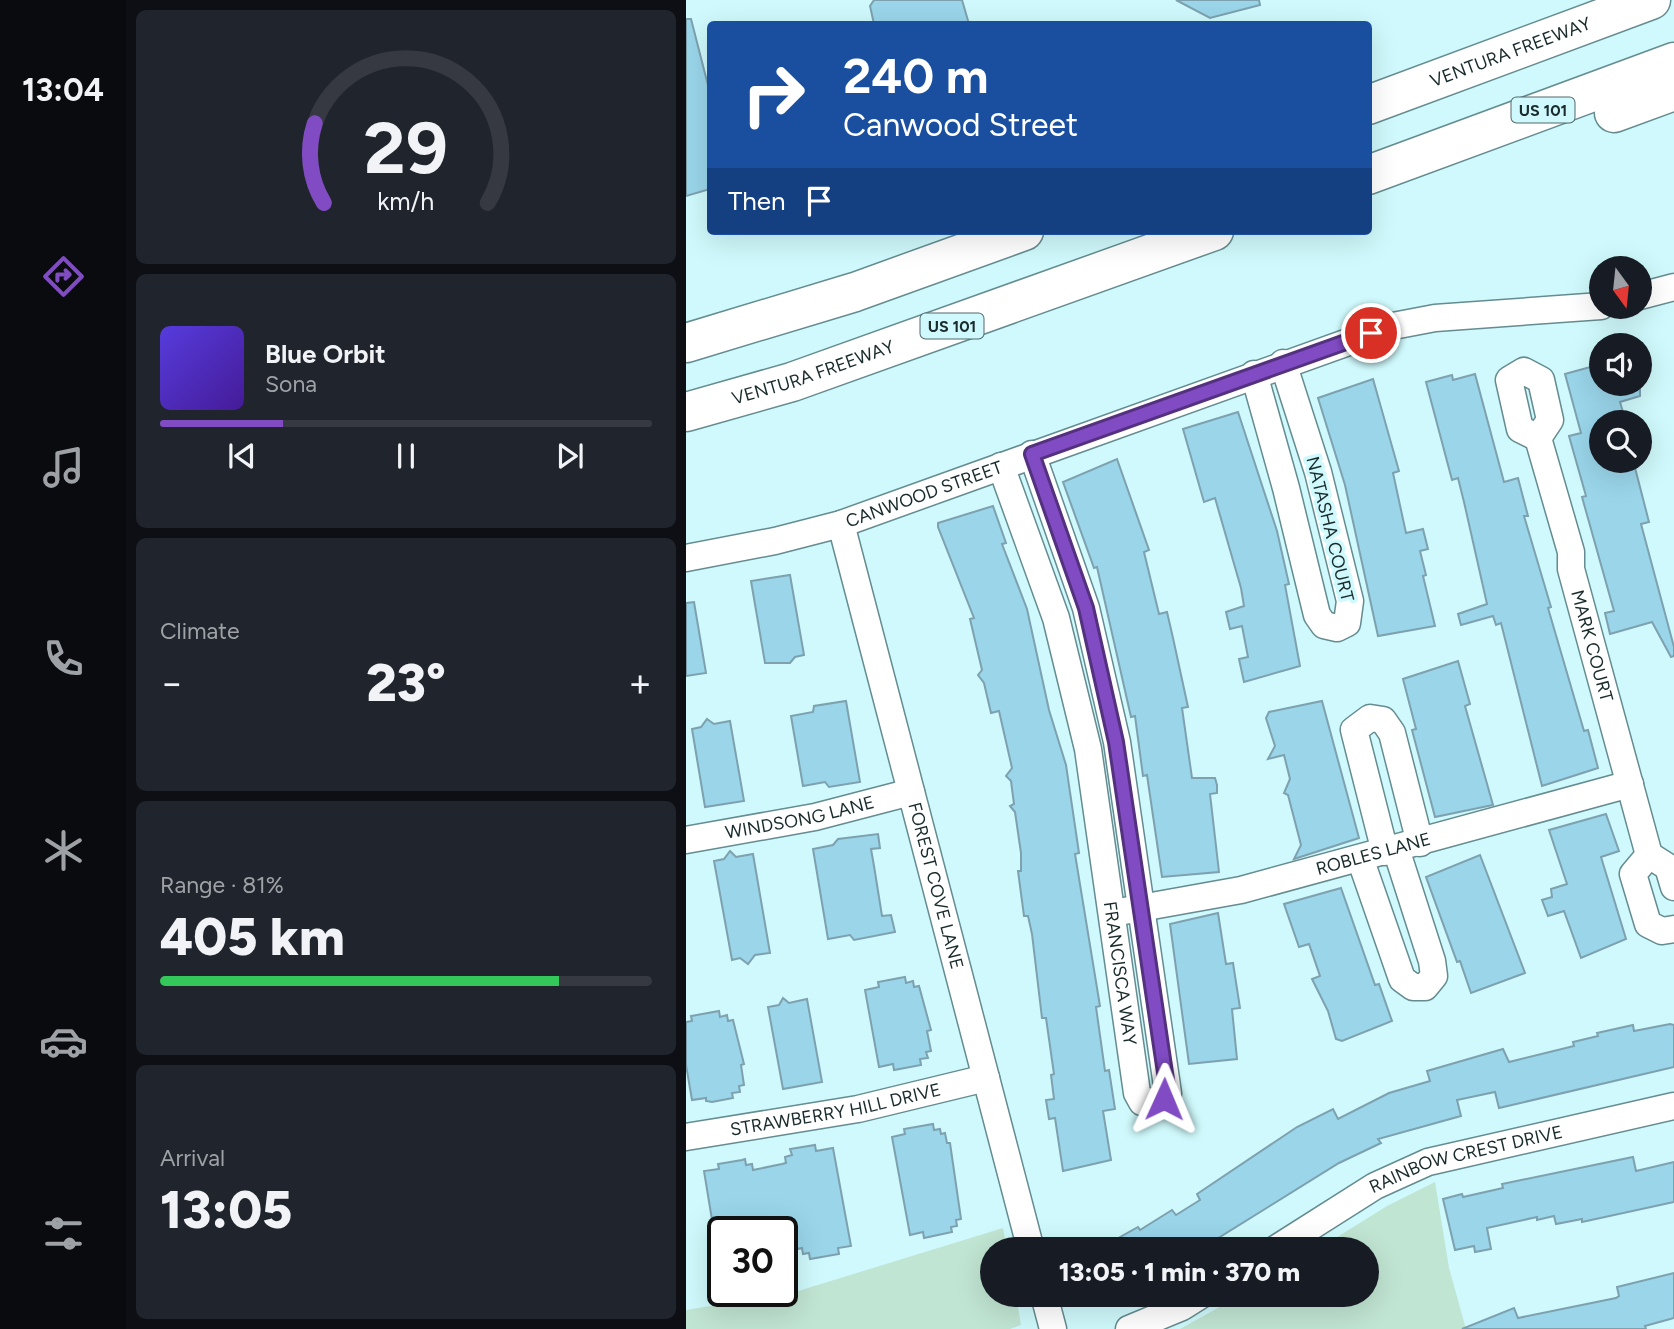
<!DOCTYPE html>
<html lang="en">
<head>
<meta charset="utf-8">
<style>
  :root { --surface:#171b24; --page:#20242c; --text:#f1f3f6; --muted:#9ea1a6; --line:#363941; --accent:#804bc3 }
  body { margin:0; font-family:Figtree,sans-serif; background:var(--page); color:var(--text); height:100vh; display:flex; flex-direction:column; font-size:26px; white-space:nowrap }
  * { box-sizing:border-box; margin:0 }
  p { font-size:23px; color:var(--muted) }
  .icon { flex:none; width:38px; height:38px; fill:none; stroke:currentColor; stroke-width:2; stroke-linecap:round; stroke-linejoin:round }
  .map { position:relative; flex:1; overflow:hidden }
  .sheet { display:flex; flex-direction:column; gap:10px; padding:10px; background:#0d0f14; width:560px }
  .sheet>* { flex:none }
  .banner { position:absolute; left:21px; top:21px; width:665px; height:214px; border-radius:7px; box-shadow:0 7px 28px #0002; background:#1a4fa0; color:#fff; overflow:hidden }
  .needle { width:46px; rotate:165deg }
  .controls { position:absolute; left:903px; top:256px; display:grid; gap:14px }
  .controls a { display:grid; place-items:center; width:63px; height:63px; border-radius:50%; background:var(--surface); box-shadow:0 7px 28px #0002; font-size:35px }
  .speed { position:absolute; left:21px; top:1216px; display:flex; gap:14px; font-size:35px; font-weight:700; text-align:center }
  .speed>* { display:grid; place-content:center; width:91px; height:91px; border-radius:50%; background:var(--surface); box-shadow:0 7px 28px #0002; line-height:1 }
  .speed .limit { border:4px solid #111; border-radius:10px; background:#fff; color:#111 }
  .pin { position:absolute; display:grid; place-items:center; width:60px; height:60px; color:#fff; margin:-30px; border:4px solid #fff; border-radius:50%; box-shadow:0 2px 7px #0007 }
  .me { position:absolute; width:77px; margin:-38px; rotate:1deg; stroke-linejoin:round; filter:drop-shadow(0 0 5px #0008) }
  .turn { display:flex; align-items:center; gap:24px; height:147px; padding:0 21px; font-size:32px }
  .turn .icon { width:91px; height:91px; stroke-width:2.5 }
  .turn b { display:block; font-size:49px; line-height:60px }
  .then { display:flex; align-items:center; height:66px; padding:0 21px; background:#0003; gap:14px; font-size:26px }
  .big { font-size:52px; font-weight:800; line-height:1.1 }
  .sheet .card { flex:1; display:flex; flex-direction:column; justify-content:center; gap:10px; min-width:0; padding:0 24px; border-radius:10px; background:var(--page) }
  .sheet .dial { align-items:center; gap:0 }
  .dial svg { height:182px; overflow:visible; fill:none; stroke:var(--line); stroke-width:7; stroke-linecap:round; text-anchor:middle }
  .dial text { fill:var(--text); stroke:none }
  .song { display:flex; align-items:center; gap:21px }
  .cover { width:84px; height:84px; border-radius:10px; background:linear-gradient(135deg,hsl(250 70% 55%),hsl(260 70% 35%)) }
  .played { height:7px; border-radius:4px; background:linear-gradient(90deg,var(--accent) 25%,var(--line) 25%) }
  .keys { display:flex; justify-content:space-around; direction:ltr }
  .heat { display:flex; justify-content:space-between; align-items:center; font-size:38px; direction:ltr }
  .charge { height:10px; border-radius:5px; background:linear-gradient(90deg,#34c759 81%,var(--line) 0) }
  .trip { position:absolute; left:294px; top:1237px; width:399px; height:70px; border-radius:35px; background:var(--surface); box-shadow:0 7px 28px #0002; font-weight:800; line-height:70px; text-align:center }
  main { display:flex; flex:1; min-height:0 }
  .tab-bar { display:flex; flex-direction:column; width:126px; justify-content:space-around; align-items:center; background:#090b0e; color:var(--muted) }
  .tab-bar .icon { width:49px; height:49px }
  .tab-bar .active { color:var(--accent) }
  .tab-bar b { font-size:32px; color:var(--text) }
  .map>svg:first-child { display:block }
  .green { fill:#c0e5d2 }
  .building { fill:#9ad5ea; stroke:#7da1ae; stroke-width:2 }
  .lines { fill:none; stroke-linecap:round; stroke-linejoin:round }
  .minor-casing { stroke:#658c90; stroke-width:29 }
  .highway-casing { stroke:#658c90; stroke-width:41 }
  .minor { stroke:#fff; stroke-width:26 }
  .highway { stroke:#fff; stroke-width:38 }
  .route-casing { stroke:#53317f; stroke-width:18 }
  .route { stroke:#804bc3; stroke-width:12 }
  .labels { text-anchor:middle; stroke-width:7; stroke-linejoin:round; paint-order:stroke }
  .shield { fill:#cff9fc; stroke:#50696a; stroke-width:2 }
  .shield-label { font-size:16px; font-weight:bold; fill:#1a2b2c }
  .street-label { font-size:18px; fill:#1a2b2c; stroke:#cff9fc }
</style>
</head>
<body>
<main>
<nav class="tab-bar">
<b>13:04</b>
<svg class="icon active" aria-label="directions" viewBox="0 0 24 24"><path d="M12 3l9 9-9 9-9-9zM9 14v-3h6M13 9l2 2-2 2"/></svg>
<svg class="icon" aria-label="music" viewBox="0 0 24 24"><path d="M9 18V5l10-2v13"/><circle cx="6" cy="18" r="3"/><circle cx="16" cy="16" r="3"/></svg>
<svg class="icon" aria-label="phone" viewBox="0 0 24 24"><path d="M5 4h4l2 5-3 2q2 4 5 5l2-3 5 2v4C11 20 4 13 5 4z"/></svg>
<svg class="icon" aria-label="climate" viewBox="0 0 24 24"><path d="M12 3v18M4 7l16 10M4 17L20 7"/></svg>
<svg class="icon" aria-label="car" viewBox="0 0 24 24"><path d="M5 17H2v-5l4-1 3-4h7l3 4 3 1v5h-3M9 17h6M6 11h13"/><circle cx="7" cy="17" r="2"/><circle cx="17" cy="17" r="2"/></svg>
<svg class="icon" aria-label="filters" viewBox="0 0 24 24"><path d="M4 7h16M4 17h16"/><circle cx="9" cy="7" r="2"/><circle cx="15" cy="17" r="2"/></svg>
</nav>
<section class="sheet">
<div class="card dial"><svg viewBox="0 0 100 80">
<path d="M14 69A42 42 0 1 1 86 69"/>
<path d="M14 69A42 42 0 0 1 10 34" stroke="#804bc3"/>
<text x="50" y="56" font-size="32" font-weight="700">29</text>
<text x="50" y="72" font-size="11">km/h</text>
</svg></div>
<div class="card">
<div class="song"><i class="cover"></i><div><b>Blue Orbit</b><p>Sona</p></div></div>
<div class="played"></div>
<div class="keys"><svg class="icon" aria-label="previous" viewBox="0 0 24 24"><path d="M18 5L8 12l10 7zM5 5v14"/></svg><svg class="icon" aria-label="pause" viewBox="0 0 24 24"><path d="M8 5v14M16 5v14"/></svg><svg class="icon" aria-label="next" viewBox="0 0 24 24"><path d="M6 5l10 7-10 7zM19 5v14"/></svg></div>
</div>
<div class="card"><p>Climate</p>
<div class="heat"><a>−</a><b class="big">23°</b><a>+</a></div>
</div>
<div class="card"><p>Range · 81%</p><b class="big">405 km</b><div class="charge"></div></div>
<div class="card"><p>Arrival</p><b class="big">13:05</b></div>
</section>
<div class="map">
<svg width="988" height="1329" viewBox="0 0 988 1329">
  <rect width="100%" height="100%" fill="#cff9fc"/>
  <g class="green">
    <polygon points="749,1182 763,1268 780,1329 494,1329 555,1295 681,1295 681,1250 632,1249 701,1206"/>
    <polygon points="317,1228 321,1249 306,1250 306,1295 330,1295 335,1325 324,1329 0,1329 0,1310 109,1292"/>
  </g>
  <g class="building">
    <polygon points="188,0 276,0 283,24 188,24 184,6"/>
    <polygon points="490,0 573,0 574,5 524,18"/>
    <polygon points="0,19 5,19 24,93 24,189 0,196"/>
    <polygon points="915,364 915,383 954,383 954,396 934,402 940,422 915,422 915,460 947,460 963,522 955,524 988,647 988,656 985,657 966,622 924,634 919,613 928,611 896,497 900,496 883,436 895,433 879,374"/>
    <polygon points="789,374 818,482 832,478 842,516 838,516 865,607 862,608 898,731 902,730 912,768 856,786 815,623 810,625 807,616 775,625 772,614 801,604 778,502 772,478 766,480 740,382 766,375 767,380"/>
    <polygon points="687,379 713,471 707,473 720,533 737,529 742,549 734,551 740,575 737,576 749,626 692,636 659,485 632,398"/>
    <polygon points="552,412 591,531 603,584 599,585 614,666 558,682 553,659 562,657 556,626 544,629 540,612 558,606 555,588 529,498 518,502 497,429"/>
    <polygon points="431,459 463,550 458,552 473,614 481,612 487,638 502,707 496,708 506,778 529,778 531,785 531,793 524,794 533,872 476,877 461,775 457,776 449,716 445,717 411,567 408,568 377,482"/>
    <polygon points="307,506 320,543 316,544 341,609 363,710 380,765 393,853 389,854 414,1006 410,1007 419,1071 423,1070 429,1109 417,1111 425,1160 377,1171 369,1118 363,1119 360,1100 368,1099 365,1075 368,1074 360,1018 356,1018 346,934 342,916 338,916 332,871 335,871 335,853 329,812 324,806 328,804 325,781 320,776 326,768 313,711 305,713 298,683 292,675 296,670 284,619 288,618 252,527 252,523"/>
    <polygon points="104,575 118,655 109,657 104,663 79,663 65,581"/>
    <polygon points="8,602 20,673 0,676 0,603"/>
    <polygon points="772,661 784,704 779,706 807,805 749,817 726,730 730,729 717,679"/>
    <polygon points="160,701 174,782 143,787 139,782 117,786 105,716 127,712 128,706"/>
    <polygon points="636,701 673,838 608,859 615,845 602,795 598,793 604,779 598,755 582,759 589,746 580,718 583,712"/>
    <polygon points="21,719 28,724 44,721 58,801 19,807 6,729 15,727"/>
    <polygon points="920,814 933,851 915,857 940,939 895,958 878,911 862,916 856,900 866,897 865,889 881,884 863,830"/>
    <polygon points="192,834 194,848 185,849 188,866 196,916 205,915 209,932 168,940 164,935 142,939 127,849 147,845 152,839"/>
    <polygon points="44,851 50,857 67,854 84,953 69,955 62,964 54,958 46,960 28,861 38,859"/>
    <polygon points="794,855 839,973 785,993 774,961 771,962 740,877"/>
    <polygon points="655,888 689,985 693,984 706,1021 656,1041 650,1039 642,1011 626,979 634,976 623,944 613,947 598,904"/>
    <polygon points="532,913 540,964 547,963 554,1008 546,1009 551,1059 503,1064 484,924"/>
    <polygon points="219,977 220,983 227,981 228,987 233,986 245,1030 241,1031 245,1051 240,1052 242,1058 234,1059 235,1065 208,1070 207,1064 193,1067 179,990 193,987 192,982"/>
    <polygon points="97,998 103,1003 121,999 136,1082 97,1089 82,1007 93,1005"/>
    <polygon points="33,1011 34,1017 41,1015 42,1021 47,1020 58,1064 55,1065 58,1085 53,1086 54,1092 46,1093 47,1098 26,1102 20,1101 20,1098 6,1100 0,1065 0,1022 6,1021 5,1016"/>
    <polygon points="984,1024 988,1025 988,1067 813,1108 809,1092 771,1100 775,1116 692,1139 695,1143 653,1163 513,1250 411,1250 452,1227 454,1230 486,1210 490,1215 514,1200 511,1194 611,1127 647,1109 652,1119 703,1093 744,1081 741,1071 817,1049 823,1062 888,1046 887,1042 912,1036 911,1033 947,1025 948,1031"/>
    <polygon points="247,1124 248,1130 254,1129 255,1134 259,1133 261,1143 264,1143 275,1219 270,1220 271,1226 265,1227 266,1232 238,1238 237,1232 224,1235 206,1137 219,1134 218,1129"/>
    <polygon points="129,1145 130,1151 147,1148 165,1246 152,1248 153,1254 124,1259 123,1253 117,1254 116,1248 112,1249 105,1232 28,1232 18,1171 33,1169 32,1164 56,1160 59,1159 60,1165 66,1164 67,1170 96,1164 100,1163 99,1157 106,1155 104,1149"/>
    <polygon points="947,1157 950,1171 988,1162 988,1202 896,1222 896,1219 870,1224 868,1216 851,1220 851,1217 801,1228 805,1249 789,1252 788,1246 769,1250 757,1199 776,1194 777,1197 817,1188 816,1184"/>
    <polygon points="988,1273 988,1318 959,1326 960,1329 776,1329 828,1308 832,1318 930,1298 933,1296 931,1287"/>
  </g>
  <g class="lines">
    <g class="minor-casing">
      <g id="minor">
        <polyline points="954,296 988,287"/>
        <polyline points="568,374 600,488 631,615 638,625 651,628 661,623 664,601 632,472 597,363"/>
        <path id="s1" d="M852,438L864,420L855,380L838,371L823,380L834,429L852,438L885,552V569L963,855L982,867L988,887"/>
        <path id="s2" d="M315,466L370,618L402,749L451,1093L456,1102L473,1101L482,1093L431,742L400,608L346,454"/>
        <path id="s3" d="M155,524L345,1250"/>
        <path id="s4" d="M0,558L89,541L155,524L707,326L749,318L915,306"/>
        <path id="s5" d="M0,840L129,817L225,792"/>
        <polyline points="699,852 668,730 684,718 697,720 706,733 734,843"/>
        <polyline points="963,855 947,874 962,924 976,931 988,929"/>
        <polyline points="674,858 716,979 727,987 739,987 748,976 746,961 710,849"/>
        <path id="s6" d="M438,911L555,890L944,784"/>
        <path id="s7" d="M0,1137L172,1109L300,1078"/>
        <path id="s8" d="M588,1250L689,1186L742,1162L988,1106"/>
        <polyline points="358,1295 367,1329"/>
        <polyline points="443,1329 496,1307 515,1295"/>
      </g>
    </g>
    <g class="highway-casing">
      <g id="highway">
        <path id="s9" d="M682,105L965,0"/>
        <polyline points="928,113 988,91"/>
        <polyline points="682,175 988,62"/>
        <polyline points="0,343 169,292 338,231"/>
        <path id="s10" d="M0,412L106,382L528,231"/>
      </g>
    </g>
    <use href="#minor" class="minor"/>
    <use href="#highway" class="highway"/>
  </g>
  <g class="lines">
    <g class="route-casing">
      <polyline id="route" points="478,1099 482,1093 430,742 400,608 346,454 685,333"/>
    </g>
    <use href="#route" class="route"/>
  </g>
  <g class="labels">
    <g class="shield">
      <rect x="825.5" y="97.5" width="63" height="25" rx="5"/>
      <rect x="234.5" y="313.5" width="63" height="25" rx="5"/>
    </g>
    <g class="shield-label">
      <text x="857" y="116">US 101</text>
      <text x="266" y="332">US 101</text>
    </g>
    <g class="street-label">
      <text dy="6" stroke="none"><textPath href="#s9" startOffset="152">VENTURA FREEWAY</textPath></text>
      <text dy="6" stroke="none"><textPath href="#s10" startOffset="133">VENTURA FREEWAY</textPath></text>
      <text dy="6" stroke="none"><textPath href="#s4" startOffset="247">CANWOOD STREET</textPath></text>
      <text transform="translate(644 529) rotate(76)" y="6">NATASHA COURT</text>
      <text dy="6" stroke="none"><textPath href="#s1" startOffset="385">MARK COURT</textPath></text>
      <text dy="6" stroke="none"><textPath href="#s5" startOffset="116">WINDSONG LANE</textPath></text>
      <text dy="6" stroke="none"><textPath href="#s6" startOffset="256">ROBLES LANE</textPath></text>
      <text dy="6" stroke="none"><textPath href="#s3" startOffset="374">FOREST COVE LANE</textPath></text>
      <text dy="6" stroke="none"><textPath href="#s2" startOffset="523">FRANCISCA WAY</textPath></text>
      <text dy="6" stroke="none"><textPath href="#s7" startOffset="152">STRAWBERRY HILL DRIVE</textPath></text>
      <text dy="6" stroke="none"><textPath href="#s8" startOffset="215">RAINBOW CREST DRIVE</textPath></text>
    </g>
  </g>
</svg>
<div class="controls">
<a><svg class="needle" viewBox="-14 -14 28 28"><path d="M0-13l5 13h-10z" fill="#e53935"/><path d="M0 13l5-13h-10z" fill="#9ea1a6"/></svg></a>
<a><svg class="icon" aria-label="sound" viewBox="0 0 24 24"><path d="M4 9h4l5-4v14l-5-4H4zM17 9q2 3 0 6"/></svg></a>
<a><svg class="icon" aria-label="search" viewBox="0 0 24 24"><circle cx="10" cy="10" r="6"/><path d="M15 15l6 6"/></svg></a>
</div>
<div class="speed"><div class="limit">30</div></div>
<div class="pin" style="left:685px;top:333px;background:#d93025"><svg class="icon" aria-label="arrive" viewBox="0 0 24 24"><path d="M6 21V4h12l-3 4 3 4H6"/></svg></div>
<svg class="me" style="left:478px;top:1099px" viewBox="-20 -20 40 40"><path d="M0-17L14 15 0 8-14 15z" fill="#804bc3" stroke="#fff" stroke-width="4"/></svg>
<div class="trip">13:05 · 1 min · 370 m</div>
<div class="banner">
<div class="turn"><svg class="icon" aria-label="right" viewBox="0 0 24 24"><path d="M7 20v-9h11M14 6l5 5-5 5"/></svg><div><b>240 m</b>Canwood Street</div></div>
<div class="then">Then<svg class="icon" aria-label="arrive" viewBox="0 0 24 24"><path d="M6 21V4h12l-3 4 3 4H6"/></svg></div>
</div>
</div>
</main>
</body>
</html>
